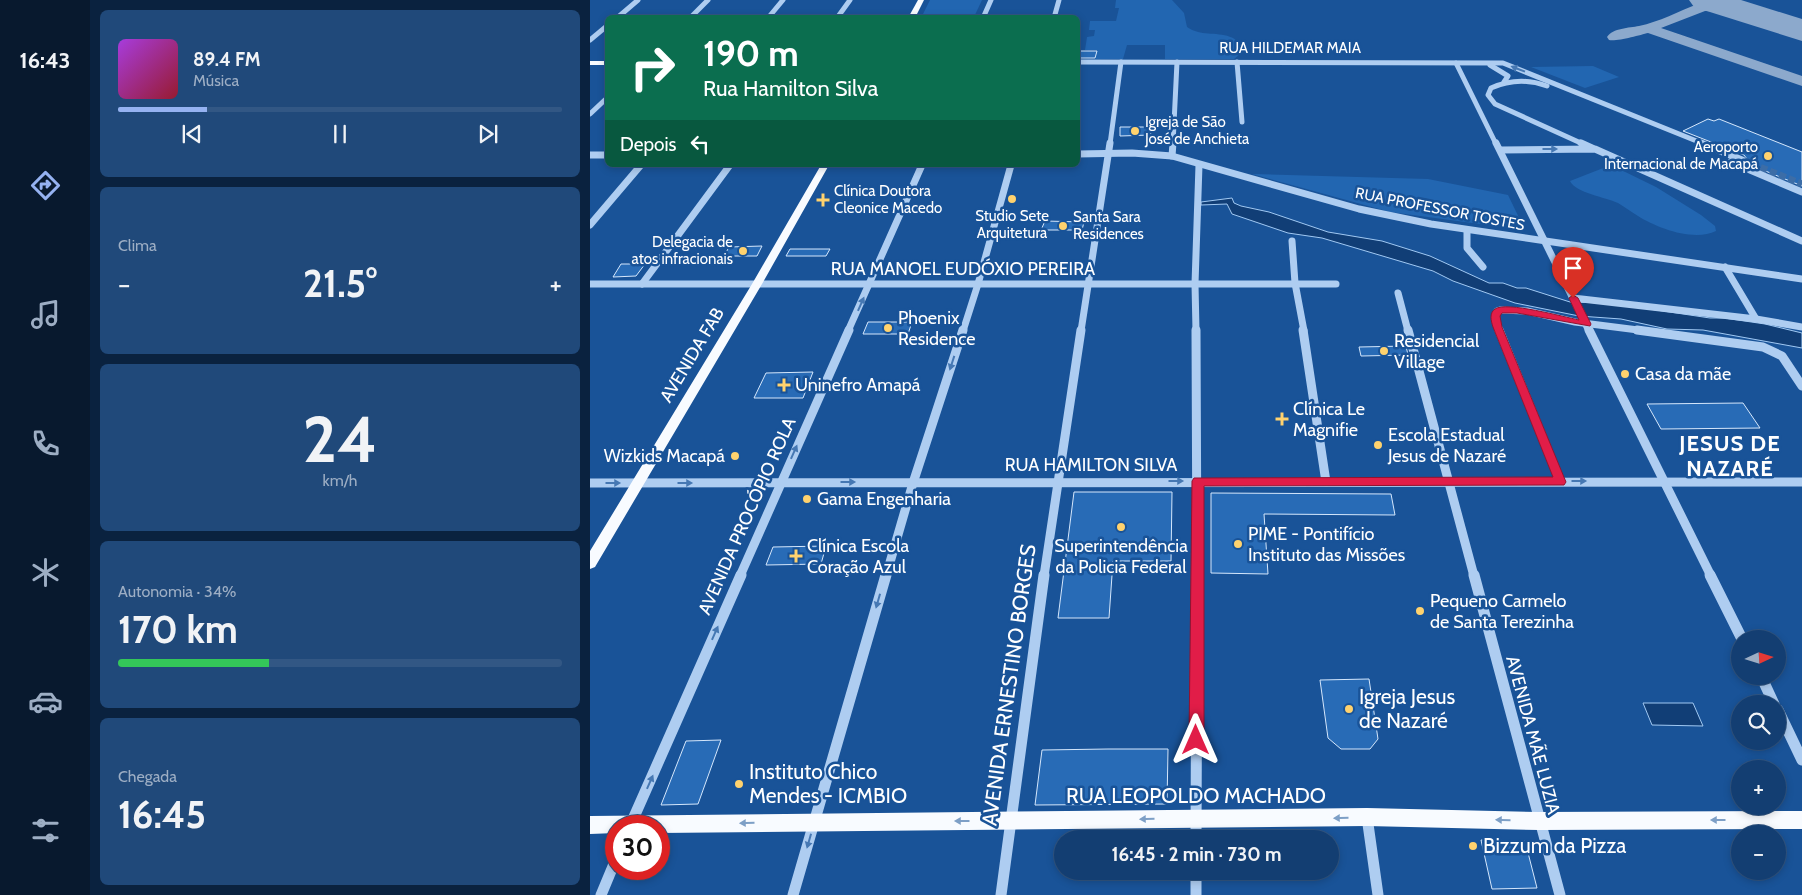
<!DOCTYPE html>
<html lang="pt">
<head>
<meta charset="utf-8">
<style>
  :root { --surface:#133e72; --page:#20497a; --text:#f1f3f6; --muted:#9daec4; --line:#325784; --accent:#95b2f1 }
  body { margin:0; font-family:Cabin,sans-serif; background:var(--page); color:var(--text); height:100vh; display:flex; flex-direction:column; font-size:19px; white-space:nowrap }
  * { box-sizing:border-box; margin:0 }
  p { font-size:16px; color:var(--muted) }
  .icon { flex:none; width:28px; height:28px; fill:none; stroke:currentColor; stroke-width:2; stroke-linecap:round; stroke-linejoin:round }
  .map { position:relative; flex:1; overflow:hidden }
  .details { display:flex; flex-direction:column; gap:10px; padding:10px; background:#0a223f; width:500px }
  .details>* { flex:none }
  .guide { position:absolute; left:15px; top:15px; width:475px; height:152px; border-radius:8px; box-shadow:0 2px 8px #0003,0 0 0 1px var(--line); background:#0b6e4f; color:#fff; overflow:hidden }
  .needle { width:32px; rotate:86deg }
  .fabs { position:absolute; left:1141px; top:630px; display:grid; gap:10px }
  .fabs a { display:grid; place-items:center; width:55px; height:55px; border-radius:50%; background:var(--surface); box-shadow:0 2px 8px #0003,0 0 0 1px var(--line); font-size:25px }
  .speed { position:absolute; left:15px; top:815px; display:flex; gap:10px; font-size:25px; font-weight:700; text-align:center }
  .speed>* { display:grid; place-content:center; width:65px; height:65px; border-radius:50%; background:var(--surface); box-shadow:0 2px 8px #0003,0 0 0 1px var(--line); line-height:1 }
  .speed .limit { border:8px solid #d22; background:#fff; color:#111 }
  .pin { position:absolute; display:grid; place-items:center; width:42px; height:42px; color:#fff; margin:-51px -21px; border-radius:50% 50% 50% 0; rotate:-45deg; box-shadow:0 0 5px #0007 }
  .pin .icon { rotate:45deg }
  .me { position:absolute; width:55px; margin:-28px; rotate:0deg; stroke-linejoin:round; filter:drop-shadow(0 0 4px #0008) }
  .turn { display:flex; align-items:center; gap:18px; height:105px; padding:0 15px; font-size:22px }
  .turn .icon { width:65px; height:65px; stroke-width:2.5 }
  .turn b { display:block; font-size:35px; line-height:42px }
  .then { display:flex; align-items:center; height:48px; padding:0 15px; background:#0003; gap:10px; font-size:19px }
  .big { font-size:38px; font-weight:700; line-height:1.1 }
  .details .card { flex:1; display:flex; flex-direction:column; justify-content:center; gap:8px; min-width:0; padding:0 18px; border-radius:8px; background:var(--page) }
  .details .dial { align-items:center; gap:0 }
  .dial b { font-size:65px; line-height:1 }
  .song { display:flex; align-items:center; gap:15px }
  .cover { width:60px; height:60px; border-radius:8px; background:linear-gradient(135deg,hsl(280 70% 55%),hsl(350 70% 35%)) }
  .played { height:5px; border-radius:2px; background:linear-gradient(90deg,var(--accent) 20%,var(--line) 20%) }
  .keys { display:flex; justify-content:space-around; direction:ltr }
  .heat { display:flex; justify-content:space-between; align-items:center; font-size:28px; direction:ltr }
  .charge { height:8px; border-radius:4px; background:linear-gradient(90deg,#34c759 34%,var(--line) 0) }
  .trip { position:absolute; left:464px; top:830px; width:285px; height:50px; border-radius:25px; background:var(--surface); box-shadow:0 2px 8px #0003,0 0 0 1px var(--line); font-weight:700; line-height:50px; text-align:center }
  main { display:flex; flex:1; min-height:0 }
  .tab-bar { display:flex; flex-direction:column; width:90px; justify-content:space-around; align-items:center; background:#08192e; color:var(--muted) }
  .tab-bar .icon { width:35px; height:35px }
  .tab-bar .on { color:var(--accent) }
  .tab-bar b { font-size:22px; color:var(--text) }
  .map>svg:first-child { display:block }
  .green { fill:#2266b1 }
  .water { fill:#113e76; stroke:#a1c9f3 }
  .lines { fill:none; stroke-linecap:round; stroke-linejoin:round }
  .taxiway { fill:#8ca9cc; fill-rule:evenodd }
  .runway { fill:#8ca9cc; fill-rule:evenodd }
  .building { fill:#286bb6; stroke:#d5e7fc }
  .minor-tunnel { stroke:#3c6da7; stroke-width:7; stroke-dasharray:7 3; stroke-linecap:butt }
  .minor-far3 { stroke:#aecdf1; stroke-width:5 }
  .minor-far2 { stroke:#aecdf1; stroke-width:7 }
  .minor-far1 { stroke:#aecdf1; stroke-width:9 }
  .minor { stroke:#aecdf1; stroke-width:11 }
  .major { fill:#f8fbff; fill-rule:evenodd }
  .oneway { fill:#4678b3 }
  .oneway2 { fill:#7d9fc6 }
  .route { fill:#e11d48; stroke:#92132f }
  .poi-dot { fill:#ffd26e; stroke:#195398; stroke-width:2 }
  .labels { text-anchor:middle; stroke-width:5; stroke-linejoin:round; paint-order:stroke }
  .far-street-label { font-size:15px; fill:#fff; stroke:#195398 }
  .far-poi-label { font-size:15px; fill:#fff; stroke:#195398; text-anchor:start }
  .street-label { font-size:18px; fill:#fff; stroke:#195398 }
  .poi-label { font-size:18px; fill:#fff; stroke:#195398; text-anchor:start }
  .near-street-label { font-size:21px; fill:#fff; stroke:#195398 }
  .near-poi-label { font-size:21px; fill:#fff; stroke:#195398; text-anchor:start }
  .district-label { font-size:22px; font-weight:bold; letter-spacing:1px; fill:#fff; stroke:#195398 }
</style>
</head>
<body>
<main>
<nav class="tab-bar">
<b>16:43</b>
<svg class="icon on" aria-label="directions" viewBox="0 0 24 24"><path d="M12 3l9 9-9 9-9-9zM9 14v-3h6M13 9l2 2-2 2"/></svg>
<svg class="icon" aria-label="music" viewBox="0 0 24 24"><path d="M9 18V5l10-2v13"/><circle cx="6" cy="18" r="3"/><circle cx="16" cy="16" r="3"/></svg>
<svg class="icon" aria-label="phone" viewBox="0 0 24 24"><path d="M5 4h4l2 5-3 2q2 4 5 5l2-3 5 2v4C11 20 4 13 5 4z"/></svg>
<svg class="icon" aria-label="climate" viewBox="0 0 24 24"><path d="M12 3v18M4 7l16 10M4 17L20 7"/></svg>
<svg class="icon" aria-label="car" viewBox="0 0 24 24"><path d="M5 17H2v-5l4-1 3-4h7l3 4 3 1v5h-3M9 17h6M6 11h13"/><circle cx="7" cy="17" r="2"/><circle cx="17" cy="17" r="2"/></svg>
<svg class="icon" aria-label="filters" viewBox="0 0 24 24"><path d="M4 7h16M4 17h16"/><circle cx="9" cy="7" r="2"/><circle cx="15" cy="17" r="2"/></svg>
</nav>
<section class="details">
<div class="card">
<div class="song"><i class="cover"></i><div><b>89.4 FM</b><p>Música</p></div></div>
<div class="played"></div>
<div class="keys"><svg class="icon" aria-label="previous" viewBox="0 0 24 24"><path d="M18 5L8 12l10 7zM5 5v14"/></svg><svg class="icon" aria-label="pause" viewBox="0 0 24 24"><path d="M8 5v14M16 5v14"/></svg><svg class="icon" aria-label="next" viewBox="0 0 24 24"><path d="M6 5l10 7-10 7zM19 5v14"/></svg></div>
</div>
<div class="card"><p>Clima</p>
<div class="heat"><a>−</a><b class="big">21.5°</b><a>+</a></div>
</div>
<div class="card dial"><b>24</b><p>km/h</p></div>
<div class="card"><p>Autonomia · 34%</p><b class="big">170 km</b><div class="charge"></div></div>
<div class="card"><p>Chegada</p><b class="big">16:45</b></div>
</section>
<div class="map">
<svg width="1212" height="895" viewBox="0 0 1212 895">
  <rect width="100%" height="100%" fill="#195398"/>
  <g class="green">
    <polygon points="340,0 392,0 384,17 331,18"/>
    <path d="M526,0H582L594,13L597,27C600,29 604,31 608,32C620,35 639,32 648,42L646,48L649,55L644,59H575V45H537L533,59H505L507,50H495L497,37L504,36L505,30H499L500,21H526L529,8H525Z"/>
    <polygon points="1003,66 1029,77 995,88 941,67"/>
    <path d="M1021,165L1066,187L1111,215L1125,226L1126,231C1104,242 1067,228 1048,216C1041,212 1035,207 1028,203C1015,197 986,193 980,181Z"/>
    <polygon points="662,174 838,179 918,195 935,230 800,212"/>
  </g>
  <g class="water">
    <polygon points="642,198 644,203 651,206 679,212 738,232 792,241 840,256 899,283 913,283 927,288 936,288 980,302 1019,303 1120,318 1134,318 1175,324 1212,333 1212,348 1113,330 1077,329 1031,319 989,316 925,303 863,281 843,271 732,238 698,233 642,214 637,204 611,205 611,202"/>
    <polygon points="1053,703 1103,703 1113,726 1062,725"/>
  </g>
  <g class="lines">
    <path class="taxiway" d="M1105,0H1120L1121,2L1142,4L1149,8L1142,12L1115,11L1071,28L1212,76V86L1058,33C1050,35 1026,42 1019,40L1017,37C1023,28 1039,28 1049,26C1069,22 1089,11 1108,4Z"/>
    <polygon class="runway" points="1099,0 1151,0 1212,19 1212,41 1104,7"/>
  </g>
  <g class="building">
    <polygon points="488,51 507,51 505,58 488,58"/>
    <polygon points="1118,119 1124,121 1129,119 1212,152 1212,186 1156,163 1157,159 1154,155 1093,131"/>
    <polygon points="530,127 560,127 561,135 530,136"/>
    <polygon points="455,221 494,222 492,230 451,230"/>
    <polygon points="172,246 167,256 134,256 139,247"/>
    <polygon points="200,249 240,249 236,256 196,256"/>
    <polygon points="31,264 55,264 46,276 23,277"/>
    <polygon points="278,322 322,322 318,334 273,334"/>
    <polygon points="816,346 818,355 771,356 769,347"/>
    <polygon points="223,372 213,398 164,398 176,373"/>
    <polygon points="1153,403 1170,428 1071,429 1057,404"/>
    <polygon points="484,492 582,492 581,561 523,561 519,618 468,618"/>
    <polygon points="621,493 801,494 805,515 674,514 678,574 621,573"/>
    <polygon points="236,546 231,564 176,565 183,547"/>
    <polygon points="779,679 788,739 780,749 751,749 738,738 730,680"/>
    <polygon points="131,740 108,804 71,805 96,741"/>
    <polygon points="518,749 578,749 577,804 445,805 452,750"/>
    <polygon points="891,840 935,841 947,888 902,889"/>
  </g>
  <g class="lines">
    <polyline class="minor-tunnel" points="1152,160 1212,184"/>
    <g class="minor-far3">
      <polyline points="27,18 48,0"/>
      <polyline points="100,18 118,0"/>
      <polyline points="178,18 193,0"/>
      <polyline points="247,18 260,0"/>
      <polyline points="393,18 401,0"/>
      <polyline points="464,18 469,0"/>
      <polyline points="0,40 18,25"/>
      <polyline points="488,62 913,63 1114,144"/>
      <polyline points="647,62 652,122"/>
      <polyline points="866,63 906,144"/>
      <polyline points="900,65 918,76 914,82"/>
      <path d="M957,86C938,79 919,80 901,88L898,95L905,104L993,144"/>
      <polyline points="0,114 18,97"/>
      <polyline points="520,144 531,62"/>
      <polyline points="583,144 587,62"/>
    </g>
    <g class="minor-far2">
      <polyline points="906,143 999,331"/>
      <polyline points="991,143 1002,148"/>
      <polyline points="1111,143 1152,160"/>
      <polyline points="911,150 1005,149 1212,241"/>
      <polyline points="488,154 542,153 582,156 769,209 841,224 1212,279"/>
      <polyline points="0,155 18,155"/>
      <polyline points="582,156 583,143"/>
      <polyline points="1141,162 1212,192"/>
      <polyline points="0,225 51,165"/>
      <polyline points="877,231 877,248 893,267"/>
      <polyline points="702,241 705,283 714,331"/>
      <polyline points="1135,267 1166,319"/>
      <polyline points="0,284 746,284"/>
      <polyline points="52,284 140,165"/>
      <polyline points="808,293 818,331"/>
      <polyline points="983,298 1166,319 1212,327"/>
      <polyline points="258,331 332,165"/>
      <polyline points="373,331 388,284 421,165"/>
      <polyline points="491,331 520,143"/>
      <polyline points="606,331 605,284 609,165"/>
      <polyline points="910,331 905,318 907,311 910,310 937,311 985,322 1056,331"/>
    </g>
    <g class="minor-far1">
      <polyline points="606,330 607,576"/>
      <polyline points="713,330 736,482"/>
      <polyline points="818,330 884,576"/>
      <polyline points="909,330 970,481"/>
      <polyline points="999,330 1121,576"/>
      <polyline points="1047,330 1173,347 1192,356 1212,386"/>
      <polyline points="0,483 1212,482"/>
      <polyline points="150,576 259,330"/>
      <polyline points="296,576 323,483 373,330"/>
      <polyline points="454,576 491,330"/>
    </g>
    <g class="minor">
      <polyline points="884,575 970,895"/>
      <polyline points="1120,575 1152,639"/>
      <polyline points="1171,676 1184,704"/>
      <polyline points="1188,710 1212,760"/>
      <polyline points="777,817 788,895"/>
      <polyline points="40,826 151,575"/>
      <polyline points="606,839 607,575"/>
      <polyline points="606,871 606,895"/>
      <polyline points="11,895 26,859"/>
      <polyline points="203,895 296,575"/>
      <polyline points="411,895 454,575"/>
    </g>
    <g class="major">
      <polygon points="328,0 334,0 325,18 318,18"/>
      <rect x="0" y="61" width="18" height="4"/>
      <polygon points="231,165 239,165 172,284 5,567 0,569 0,551 162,284"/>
      <polygon points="777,808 949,812 1212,811 1212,829 949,830 777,826 69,833 69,826 26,826 26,833 0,834 0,816"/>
    </g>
  </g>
  <defs><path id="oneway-solid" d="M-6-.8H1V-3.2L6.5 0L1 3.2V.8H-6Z" transform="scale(1.25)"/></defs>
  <g class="oneway">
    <use href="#oneway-solid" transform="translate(928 69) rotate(-159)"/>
    <use href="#oneway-solid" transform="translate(960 149)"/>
    <use href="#oneway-solid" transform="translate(271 304) rotate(-66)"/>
    <use href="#oneway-solid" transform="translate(362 363) rotate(108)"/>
    <use href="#oneway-solid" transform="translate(204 452) rotate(-66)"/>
    <use href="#oneway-solid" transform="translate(586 481)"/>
    <use href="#oneway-solid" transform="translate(989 481)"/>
    <use href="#oneway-solid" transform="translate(258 482)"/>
    <use href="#oneway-solid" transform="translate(23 483)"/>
    <use href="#oneway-solid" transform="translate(95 483)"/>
    <use href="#oneway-solid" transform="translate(288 601) rotate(106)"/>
    <use href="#oneway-solid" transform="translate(125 633) rotate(-66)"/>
    <use href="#oneway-solid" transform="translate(60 782) rotate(-66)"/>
    <use href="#oneway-solid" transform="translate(219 841) rotate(106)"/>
  </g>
  <g class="oneway2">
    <use href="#oneway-solid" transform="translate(751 818) rotate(179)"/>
    <use href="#oneway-solid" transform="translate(557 819) rotate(179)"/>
    <use href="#oneway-solid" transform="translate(913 820) rotate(-179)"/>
    <use href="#oneway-solid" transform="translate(1128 820) rotate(180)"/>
    <use href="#oneway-solid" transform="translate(372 821) rotate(180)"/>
    <use href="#oneway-solid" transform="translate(157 823) rotate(179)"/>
  </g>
  <path class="route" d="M983,295L988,298L1001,324L1000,326L927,313H912L910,316L912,327L976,482L974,485L614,486V740L612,745L606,747L601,745L599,740L602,481L604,478L963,477L903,327C901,321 899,313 905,309C916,301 974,317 989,320L979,298Z"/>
  <g class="poi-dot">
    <circle cx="545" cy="131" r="5"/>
    <circle cx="1178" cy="156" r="5"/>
    <circle cx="422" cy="199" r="5"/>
    <path d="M230.5 192.5h5v5h5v5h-5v5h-5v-5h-5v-5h5z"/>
    <circle cx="473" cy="226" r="5"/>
    <circle cx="153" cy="251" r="5"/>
    <circle cx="298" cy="328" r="5"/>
    <circle cx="794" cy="351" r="5"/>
    <circle cx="1035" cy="374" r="5"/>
    <path d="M191.5 377.5h5v5h5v5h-5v5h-5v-5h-5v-5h5z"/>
    <path d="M689.5 411.5h5v5h5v5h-5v5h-5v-5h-5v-5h5z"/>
    <circle cx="788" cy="445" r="5"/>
    <circle cx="145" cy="456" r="5"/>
    <circle cx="217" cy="499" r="5"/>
    <circle cx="531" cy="527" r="5"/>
    <circle cx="648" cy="544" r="5"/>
    <path d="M203.5 548.5h5v5h5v5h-5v5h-5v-5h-5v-5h5z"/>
    <circle cx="830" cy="611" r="5"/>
    <circle cx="759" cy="709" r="5"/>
    <circle cx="149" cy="784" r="5"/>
    <circle cx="883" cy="846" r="5"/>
  </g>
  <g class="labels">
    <g class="far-street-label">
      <text x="700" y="53">RUA HILDEMAR MAIA</text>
      <text transform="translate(850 209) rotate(11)" y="5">RUA PROFESSOR TOSTES</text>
    </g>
    <g class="far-poi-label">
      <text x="555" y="127">Igreja de São<tspan x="555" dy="17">José de Anchieta</tspan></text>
      <text x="1168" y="152" text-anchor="end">Aeroporto<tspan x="1168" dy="17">Internacional de Macapá</tspan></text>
      <text x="244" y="196">Clínica Doutora<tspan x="244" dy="17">Cleonice Macedo</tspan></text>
      <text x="422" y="221" text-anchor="middle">Studio Sete<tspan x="422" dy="17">Arquitetura</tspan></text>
      <text x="483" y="222">Santa Sara<tspan x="483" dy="17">Residences</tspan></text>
      <text x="143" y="247" text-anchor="end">Delegacia de<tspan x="143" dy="17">atos infracionais</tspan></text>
    </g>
    <g class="street-label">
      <text x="373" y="275">RUA MANOEL EUDÓXIO PEREIRA</text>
      <text transform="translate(102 355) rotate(-59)" y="6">AVENIDA FAB</text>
      <text x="501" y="471">RUA HAMILTON SILVA</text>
      <text transform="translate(157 516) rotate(-66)" y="6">AVENIDA PROCÓPIO ROLA</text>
      <text transform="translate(943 735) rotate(75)" y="6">AVENIDA MÃE LUZIA</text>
    </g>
    <g class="poi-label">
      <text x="308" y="324">Phoenix<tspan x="308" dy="21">Residence</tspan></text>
      <text x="804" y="347">Residencial<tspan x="804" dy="21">Village</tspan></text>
      <text x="1045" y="380">Casa da mãe</text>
      <text x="205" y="391">Uninefro Amapá</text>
      <text x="703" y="415">Clínica Le<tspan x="703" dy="21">Magnifie</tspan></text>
      <text x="798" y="441">Escola Estadual<tspan x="798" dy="21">Jesus de Nazaré</tspan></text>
      <text x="135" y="462" text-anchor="end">Wizkids Macapá</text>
      <text x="227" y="505">Gama Engenharia</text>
      <text x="658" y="540">PIME - Pontifício<tspan x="658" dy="21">Instituto das Missões</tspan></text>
      <text x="217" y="552">Clínica Escola<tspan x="217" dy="21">Coração Azul</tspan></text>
      <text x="531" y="552" text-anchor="middle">Superintendência<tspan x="531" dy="21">da Policia Federal</tspan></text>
      <text x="840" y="607">Pequeno Carmelo<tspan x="840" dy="21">de Santa Terezinha</tspan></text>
    </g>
    <g class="near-street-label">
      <text transform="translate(419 685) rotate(-82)" y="7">AVENIDA ERNESTINO BORGES</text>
      <text x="606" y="803">RUA LEOPOLDO MACHADO</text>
    </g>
    <g class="near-poi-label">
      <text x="769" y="704">Igreja Jesus<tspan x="769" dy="24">de Nazaré</tspan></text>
      <text x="159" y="779">Instituto Chico<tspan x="159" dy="24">Mendes - ICMBIO</tspan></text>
      <text x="893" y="853">Bizzum da Pizza</text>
    </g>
    <g class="district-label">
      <text x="1140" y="451">JESUS DE<tspan x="1140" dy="25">NAZARÉ</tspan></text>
    </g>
  </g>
</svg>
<div class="fabs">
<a><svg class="needle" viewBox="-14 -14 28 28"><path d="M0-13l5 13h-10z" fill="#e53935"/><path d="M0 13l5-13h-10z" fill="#9daec4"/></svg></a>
<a><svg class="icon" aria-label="search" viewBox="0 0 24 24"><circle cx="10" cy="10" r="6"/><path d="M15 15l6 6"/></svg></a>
<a>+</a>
<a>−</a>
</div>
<div class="speed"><div class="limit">30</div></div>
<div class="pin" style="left:983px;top:298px;background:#d93025"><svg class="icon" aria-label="arrive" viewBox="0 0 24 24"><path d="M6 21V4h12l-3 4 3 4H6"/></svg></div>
<svg class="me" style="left:606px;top:740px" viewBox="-20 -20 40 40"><path d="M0-17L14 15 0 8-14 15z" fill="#e11d48" stroke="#fff" stroke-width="4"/></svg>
<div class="trip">16:45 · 2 min · 730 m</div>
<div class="guide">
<div class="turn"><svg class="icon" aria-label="right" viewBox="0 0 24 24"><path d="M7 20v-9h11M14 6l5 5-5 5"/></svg><div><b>190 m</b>Rua Hamilton Silva</div></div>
<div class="then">Depois<svg class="icon" aria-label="left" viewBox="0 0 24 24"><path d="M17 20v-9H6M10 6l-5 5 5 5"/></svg></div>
</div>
</div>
</main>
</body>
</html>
